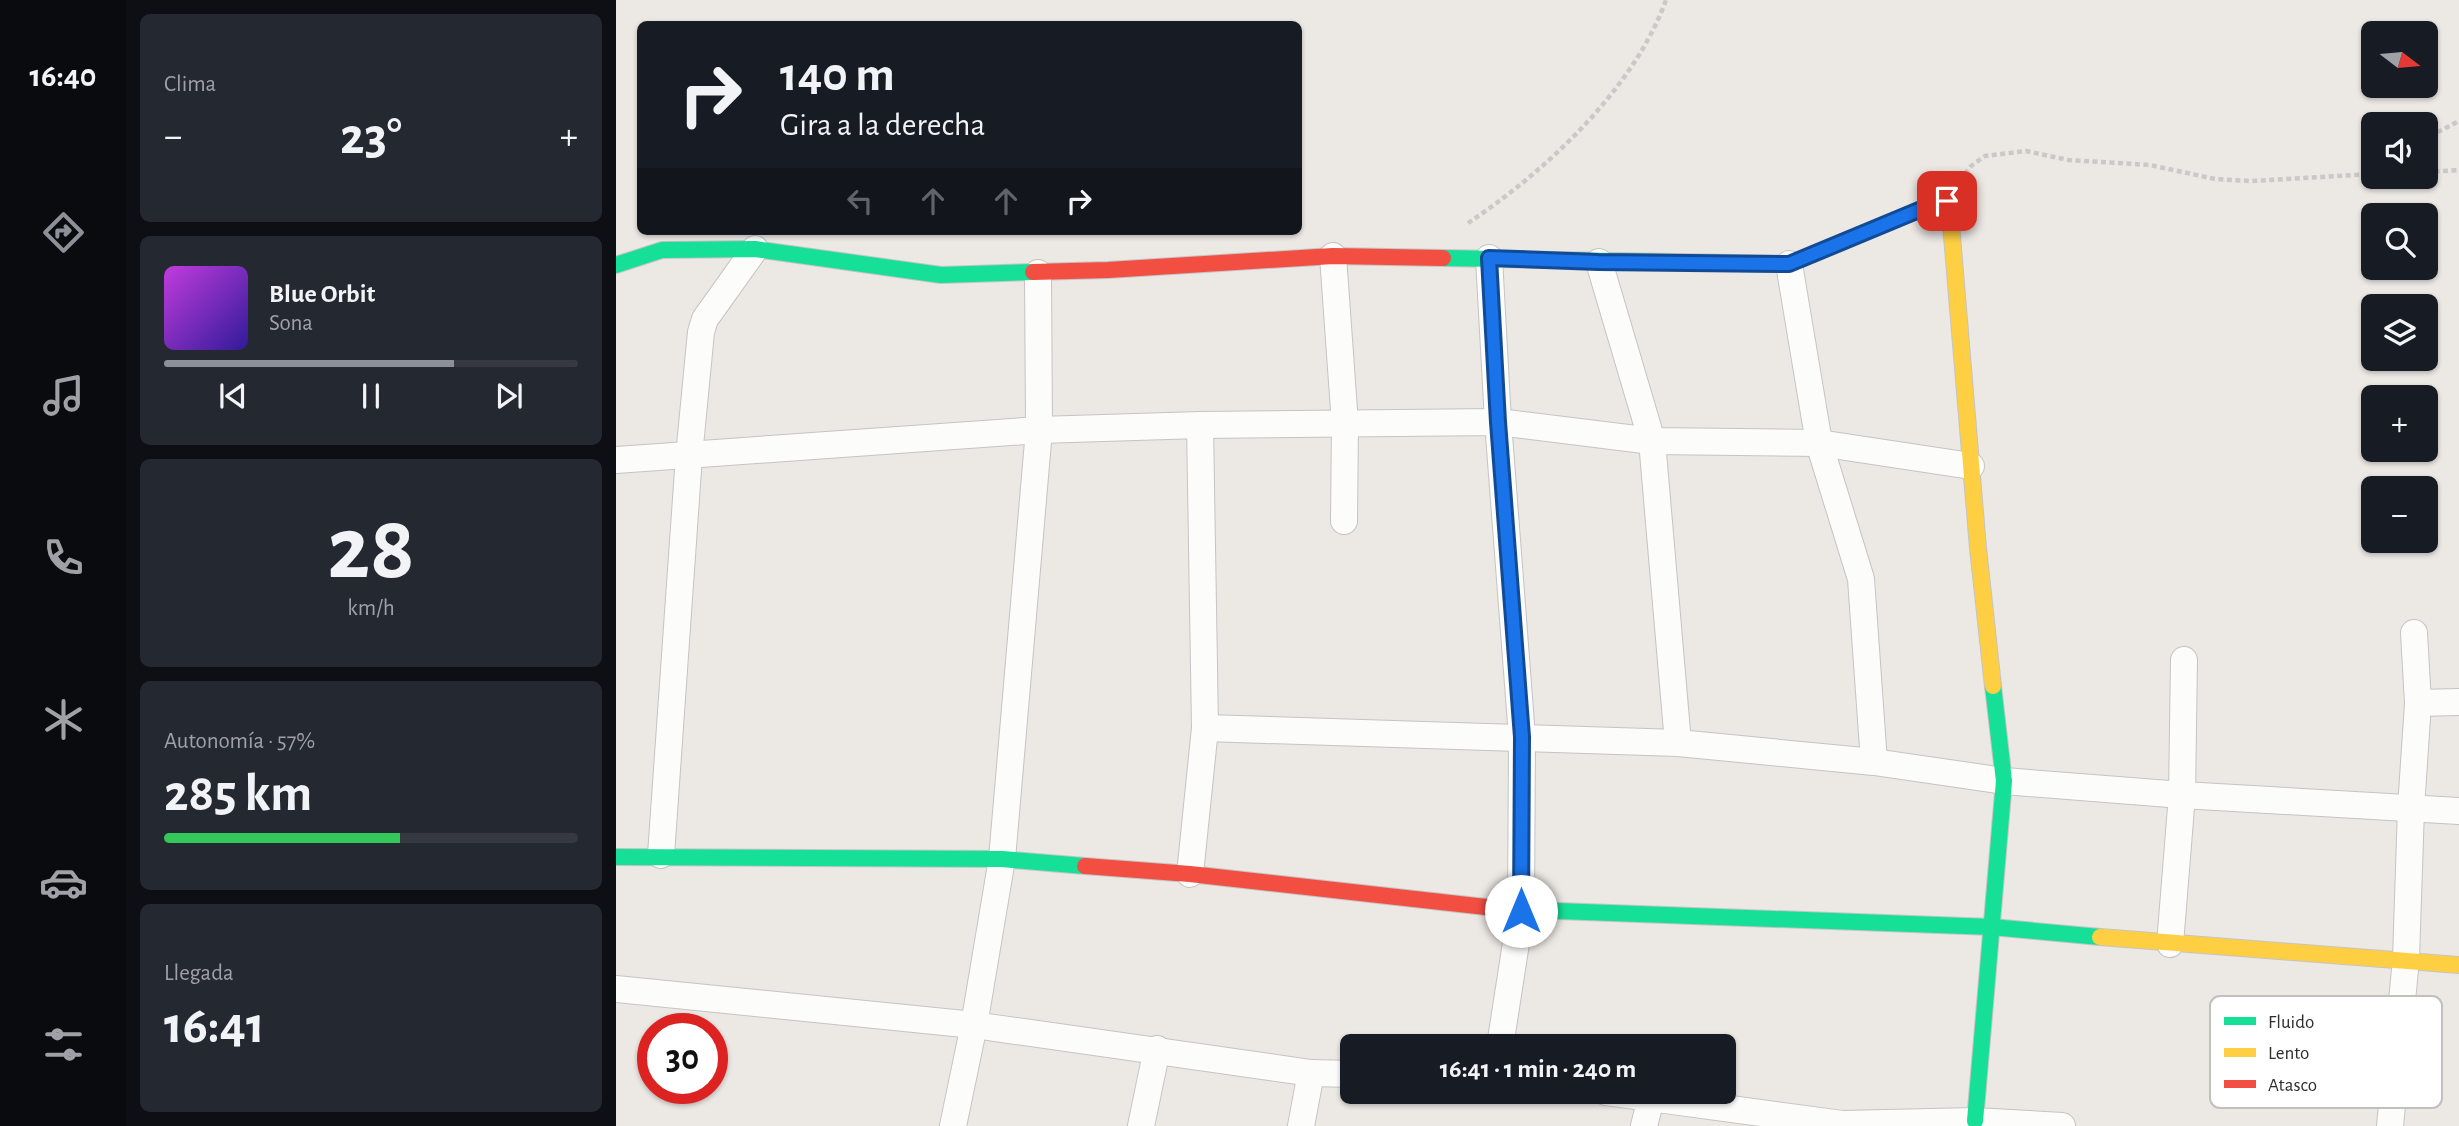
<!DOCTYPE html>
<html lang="es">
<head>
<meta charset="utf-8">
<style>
  :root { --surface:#171b24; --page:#242831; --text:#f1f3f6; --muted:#9ea1a6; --line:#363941; --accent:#8c9099 }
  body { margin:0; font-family:"Alegreya Sans",sans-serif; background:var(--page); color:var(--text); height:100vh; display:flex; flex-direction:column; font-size:26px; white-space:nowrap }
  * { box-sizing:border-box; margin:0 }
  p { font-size:23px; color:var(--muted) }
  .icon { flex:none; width:38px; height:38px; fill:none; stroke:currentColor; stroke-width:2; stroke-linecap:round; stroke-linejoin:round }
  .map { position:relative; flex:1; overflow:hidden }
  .sheet { display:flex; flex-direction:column; gap:14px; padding:14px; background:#0d0f14; width:490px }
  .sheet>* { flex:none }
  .top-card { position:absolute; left:21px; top:21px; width:665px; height:214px; border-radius:10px; box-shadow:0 2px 5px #0004; background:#171b24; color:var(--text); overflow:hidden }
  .needle { width:46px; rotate:106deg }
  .fabs { position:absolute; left:1745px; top:21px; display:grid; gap:14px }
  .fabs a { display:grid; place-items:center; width:77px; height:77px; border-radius:10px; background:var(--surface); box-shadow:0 2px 5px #0004; font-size:35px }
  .speed { position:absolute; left:21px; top:1013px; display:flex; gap:14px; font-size:35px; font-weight:700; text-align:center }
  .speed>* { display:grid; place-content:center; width:91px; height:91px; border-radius:50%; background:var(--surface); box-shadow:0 2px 5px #0004; line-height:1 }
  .speed .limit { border:10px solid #d22; background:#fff; color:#111 }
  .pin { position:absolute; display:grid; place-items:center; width:60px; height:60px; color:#fff; margin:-30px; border-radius:14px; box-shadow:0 4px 10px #0006 }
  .me { position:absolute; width:77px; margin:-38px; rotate:0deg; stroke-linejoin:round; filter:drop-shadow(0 0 5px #0008) }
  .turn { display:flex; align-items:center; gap:24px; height:147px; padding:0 28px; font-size:32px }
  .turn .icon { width:91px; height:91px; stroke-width:2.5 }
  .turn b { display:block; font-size:49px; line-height:60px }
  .lanes { display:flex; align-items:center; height:66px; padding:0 28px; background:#0003; justify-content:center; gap:35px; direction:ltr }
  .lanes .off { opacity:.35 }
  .big { font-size:52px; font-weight:700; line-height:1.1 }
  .sheet .tile { flex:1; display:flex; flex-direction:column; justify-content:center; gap:10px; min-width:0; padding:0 24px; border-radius:10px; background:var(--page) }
  .sheet .dial { align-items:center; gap:0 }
  .dial b { font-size:91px; line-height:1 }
  .song { display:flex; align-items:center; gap:21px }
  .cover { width:84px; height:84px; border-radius:10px; background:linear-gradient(135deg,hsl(290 70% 55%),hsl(250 70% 35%)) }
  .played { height:7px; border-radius:4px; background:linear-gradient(90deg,var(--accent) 70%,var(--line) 70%) }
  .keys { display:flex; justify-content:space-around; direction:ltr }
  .heat { display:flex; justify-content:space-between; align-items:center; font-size:38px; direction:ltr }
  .charge { height:10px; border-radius:5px; background:linear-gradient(90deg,#34c759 57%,var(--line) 0) }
  .trip { position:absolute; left:724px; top:1034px; width:396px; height:70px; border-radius:10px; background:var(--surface); box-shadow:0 2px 5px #0004; font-weight:700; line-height:70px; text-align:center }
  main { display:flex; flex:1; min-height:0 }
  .menu { display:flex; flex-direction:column; width:126px; justify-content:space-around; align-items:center; background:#090b0e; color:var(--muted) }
  .menu .icon { width:49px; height:49px }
  .menu .on { color:var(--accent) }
  .menu b { font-size:32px; color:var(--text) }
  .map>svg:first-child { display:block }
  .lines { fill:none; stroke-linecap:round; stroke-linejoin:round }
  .street-casing { stroke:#c5c4c5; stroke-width:28 }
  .fast-casing { stroke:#c5c4c5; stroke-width:18 }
  .slow-casing { stroke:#c5c4c5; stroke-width:18 }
  .jam-casing { stroke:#c5c4c5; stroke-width:18 }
  .path { stroke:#c9c9c8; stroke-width:4.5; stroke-dasharray:5 3.5; stroke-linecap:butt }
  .street { stroke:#fcfcfb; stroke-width:26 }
  .fast { stroke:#16e098; stroke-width:16 }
  .slow { stroke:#ffcf43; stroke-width:16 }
  .jam { stroke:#f24e42; stroke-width:16 }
  .route-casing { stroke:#114b97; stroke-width:18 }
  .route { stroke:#1a73e8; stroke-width:12 }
  .key { fill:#fff; stroke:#c0c0c0; stroke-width:2 }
  .key-label { font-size:19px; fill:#2e2e2e }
</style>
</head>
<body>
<main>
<nav class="menu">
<b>16:40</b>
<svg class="icon on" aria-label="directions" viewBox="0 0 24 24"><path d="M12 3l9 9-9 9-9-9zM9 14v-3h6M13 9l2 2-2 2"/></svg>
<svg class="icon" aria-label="music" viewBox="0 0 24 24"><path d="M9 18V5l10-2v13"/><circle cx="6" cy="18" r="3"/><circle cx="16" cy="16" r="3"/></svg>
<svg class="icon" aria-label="phone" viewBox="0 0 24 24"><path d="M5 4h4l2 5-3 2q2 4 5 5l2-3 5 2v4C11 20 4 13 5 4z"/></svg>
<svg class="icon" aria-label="climate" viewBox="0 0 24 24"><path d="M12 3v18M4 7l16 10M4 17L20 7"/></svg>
<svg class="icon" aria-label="car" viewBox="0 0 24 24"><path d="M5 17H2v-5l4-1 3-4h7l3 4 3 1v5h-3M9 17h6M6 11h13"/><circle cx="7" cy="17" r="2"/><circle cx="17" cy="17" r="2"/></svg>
<svg class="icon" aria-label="filters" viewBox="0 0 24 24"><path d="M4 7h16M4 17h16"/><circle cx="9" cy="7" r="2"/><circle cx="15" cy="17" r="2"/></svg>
</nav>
<section class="sheet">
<div class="tile"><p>Clima</p>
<div class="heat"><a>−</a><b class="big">23°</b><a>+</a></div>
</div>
<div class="tile">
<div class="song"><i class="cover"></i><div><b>Blue Orbit</b><p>Sona</p></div></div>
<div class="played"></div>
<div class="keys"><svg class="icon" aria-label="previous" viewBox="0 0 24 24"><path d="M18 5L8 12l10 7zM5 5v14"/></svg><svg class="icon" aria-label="pause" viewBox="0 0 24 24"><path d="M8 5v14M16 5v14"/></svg><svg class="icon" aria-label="next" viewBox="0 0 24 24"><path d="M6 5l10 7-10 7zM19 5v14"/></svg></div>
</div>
<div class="tile dial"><b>28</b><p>km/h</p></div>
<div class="tile"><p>Autonomía · 57%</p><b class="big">285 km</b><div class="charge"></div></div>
<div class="tile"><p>Llegada</p><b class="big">16:41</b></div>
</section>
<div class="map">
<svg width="1843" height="1126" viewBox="0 0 1843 1126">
  <rect width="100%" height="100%" fill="#ece8e4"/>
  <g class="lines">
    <g class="street-casing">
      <g id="street">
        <polyline points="717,256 729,424 728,521"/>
        <polyline points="873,258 882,422 906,737 905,911 884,1046"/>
        <polyline points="983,262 1036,441 1062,743"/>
        <polyline points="1173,264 1203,443 1245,579 1258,762"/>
        <polyline points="0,460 423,430 584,425 882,422 1036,441 1203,443 1355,466"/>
        <polyline points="1802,703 1843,702"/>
        <polyline points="589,728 1062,743 1258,762 1388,781 1566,795 1843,811"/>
        <polyline points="45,855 73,456 85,332 89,319 139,249"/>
        <polyline points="574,874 589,728 584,425"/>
        <polyline points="1554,944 1566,795 1568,660"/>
        <polyline points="0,989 358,1025 695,1073 737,1074"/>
        <polyline points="990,1092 1226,1124 1359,1121 1446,1126"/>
        <polyline points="337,1126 358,1025 386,859 423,430 422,273"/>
        <polyline points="525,1126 541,1049"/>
        <polyline points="685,1126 695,1073"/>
        <polyline points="1028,1126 1035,1098"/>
        <polyline points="1774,1126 1790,959 1795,808 1802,703 1798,633"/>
      </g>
    </g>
    <g class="fast-casing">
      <g id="fast">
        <polyline points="827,258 1173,264 1274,222"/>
        <polyline points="0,265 46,250 139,249 325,275 417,272"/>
        <polyline points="0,857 386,859 469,866"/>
        <polyline points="888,909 1376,927 1484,937"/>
        <polyline points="1359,1121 1388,781 1377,686"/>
      </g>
    </g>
    <g class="slow-casing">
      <g id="slow">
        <polyline points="1274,222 1327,200 1331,201 1334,212 1362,548 1377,686"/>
        <polyline points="1484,937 1843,965"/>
      </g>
    </g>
    <g class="jam-casing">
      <g id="jam">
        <polyline points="417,272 492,270 717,256 827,258"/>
        <polyline points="469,866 574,874 888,909"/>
      </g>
    </g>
    <g class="path">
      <polyline points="1810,145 1822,132 1843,121"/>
      <polyline points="1810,172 1843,170"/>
      <polyline points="1349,174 1355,166 1369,156 1410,151 1452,160 1534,165 1599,179 1635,181 1757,174"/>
      <path d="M852,223C929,172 1018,89 1050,0"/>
    </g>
    <use href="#street" class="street"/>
    <use href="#fast" class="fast"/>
    <use href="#slow" class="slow"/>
    <use href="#jam" class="jam"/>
  </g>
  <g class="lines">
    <g class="route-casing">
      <polyline id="route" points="905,911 906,737 882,422 873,258 982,262 1173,264 1327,200 1331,201"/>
    </g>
    <use href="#route" class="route"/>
  </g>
  <rect x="1594" y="996" width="232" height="112" rx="10" class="key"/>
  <rect x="1608" y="1017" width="32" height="8" fill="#16e098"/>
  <rect x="1608" y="1048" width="32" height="9" fill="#ffcf43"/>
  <rect x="1608" y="1080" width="32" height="8" fill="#f24e42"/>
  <g class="key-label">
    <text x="1652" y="1028">Fluido</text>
    <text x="1652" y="1059">Lento</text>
    <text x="1652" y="1091">Atasco</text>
  </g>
</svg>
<div class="fabs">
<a><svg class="needle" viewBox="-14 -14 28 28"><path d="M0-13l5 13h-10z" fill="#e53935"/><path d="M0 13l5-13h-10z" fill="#9ea1a6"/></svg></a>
<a><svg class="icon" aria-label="sound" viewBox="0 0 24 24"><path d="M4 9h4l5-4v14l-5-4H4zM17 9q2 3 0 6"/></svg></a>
<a><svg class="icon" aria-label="search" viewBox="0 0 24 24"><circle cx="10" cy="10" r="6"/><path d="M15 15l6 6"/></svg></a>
<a><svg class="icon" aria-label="layers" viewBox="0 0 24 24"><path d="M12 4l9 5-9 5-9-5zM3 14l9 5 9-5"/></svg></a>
<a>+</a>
<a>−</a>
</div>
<div class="speed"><div class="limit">30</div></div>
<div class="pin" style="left:1331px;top:201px;background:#d93025"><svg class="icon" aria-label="arrive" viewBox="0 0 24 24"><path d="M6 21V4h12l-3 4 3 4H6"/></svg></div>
<svg class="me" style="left:905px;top:911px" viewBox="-20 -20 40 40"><circle r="19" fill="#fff"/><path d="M0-13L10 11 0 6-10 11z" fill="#1a73e8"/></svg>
<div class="trip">16:41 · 1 min · 240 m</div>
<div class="top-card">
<div class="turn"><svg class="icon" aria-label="right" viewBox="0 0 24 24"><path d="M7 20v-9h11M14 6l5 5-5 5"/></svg><div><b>140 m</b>Gira a la derecha</div></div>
<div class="lanes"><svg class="icon off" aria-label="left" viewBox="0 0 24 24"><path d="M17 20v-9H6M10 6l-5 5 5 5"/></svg><svg class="icon off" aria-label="ahead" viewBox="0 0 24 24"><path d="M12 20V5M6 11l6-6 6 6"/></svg><svg class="icon off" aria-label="ahead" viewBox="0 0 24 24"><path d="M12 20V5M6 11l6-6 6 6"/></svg><svg class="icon" aria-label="right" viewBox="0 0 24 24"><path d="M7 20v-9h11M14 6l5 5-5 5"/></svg></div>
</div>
</div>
</main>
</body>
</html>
